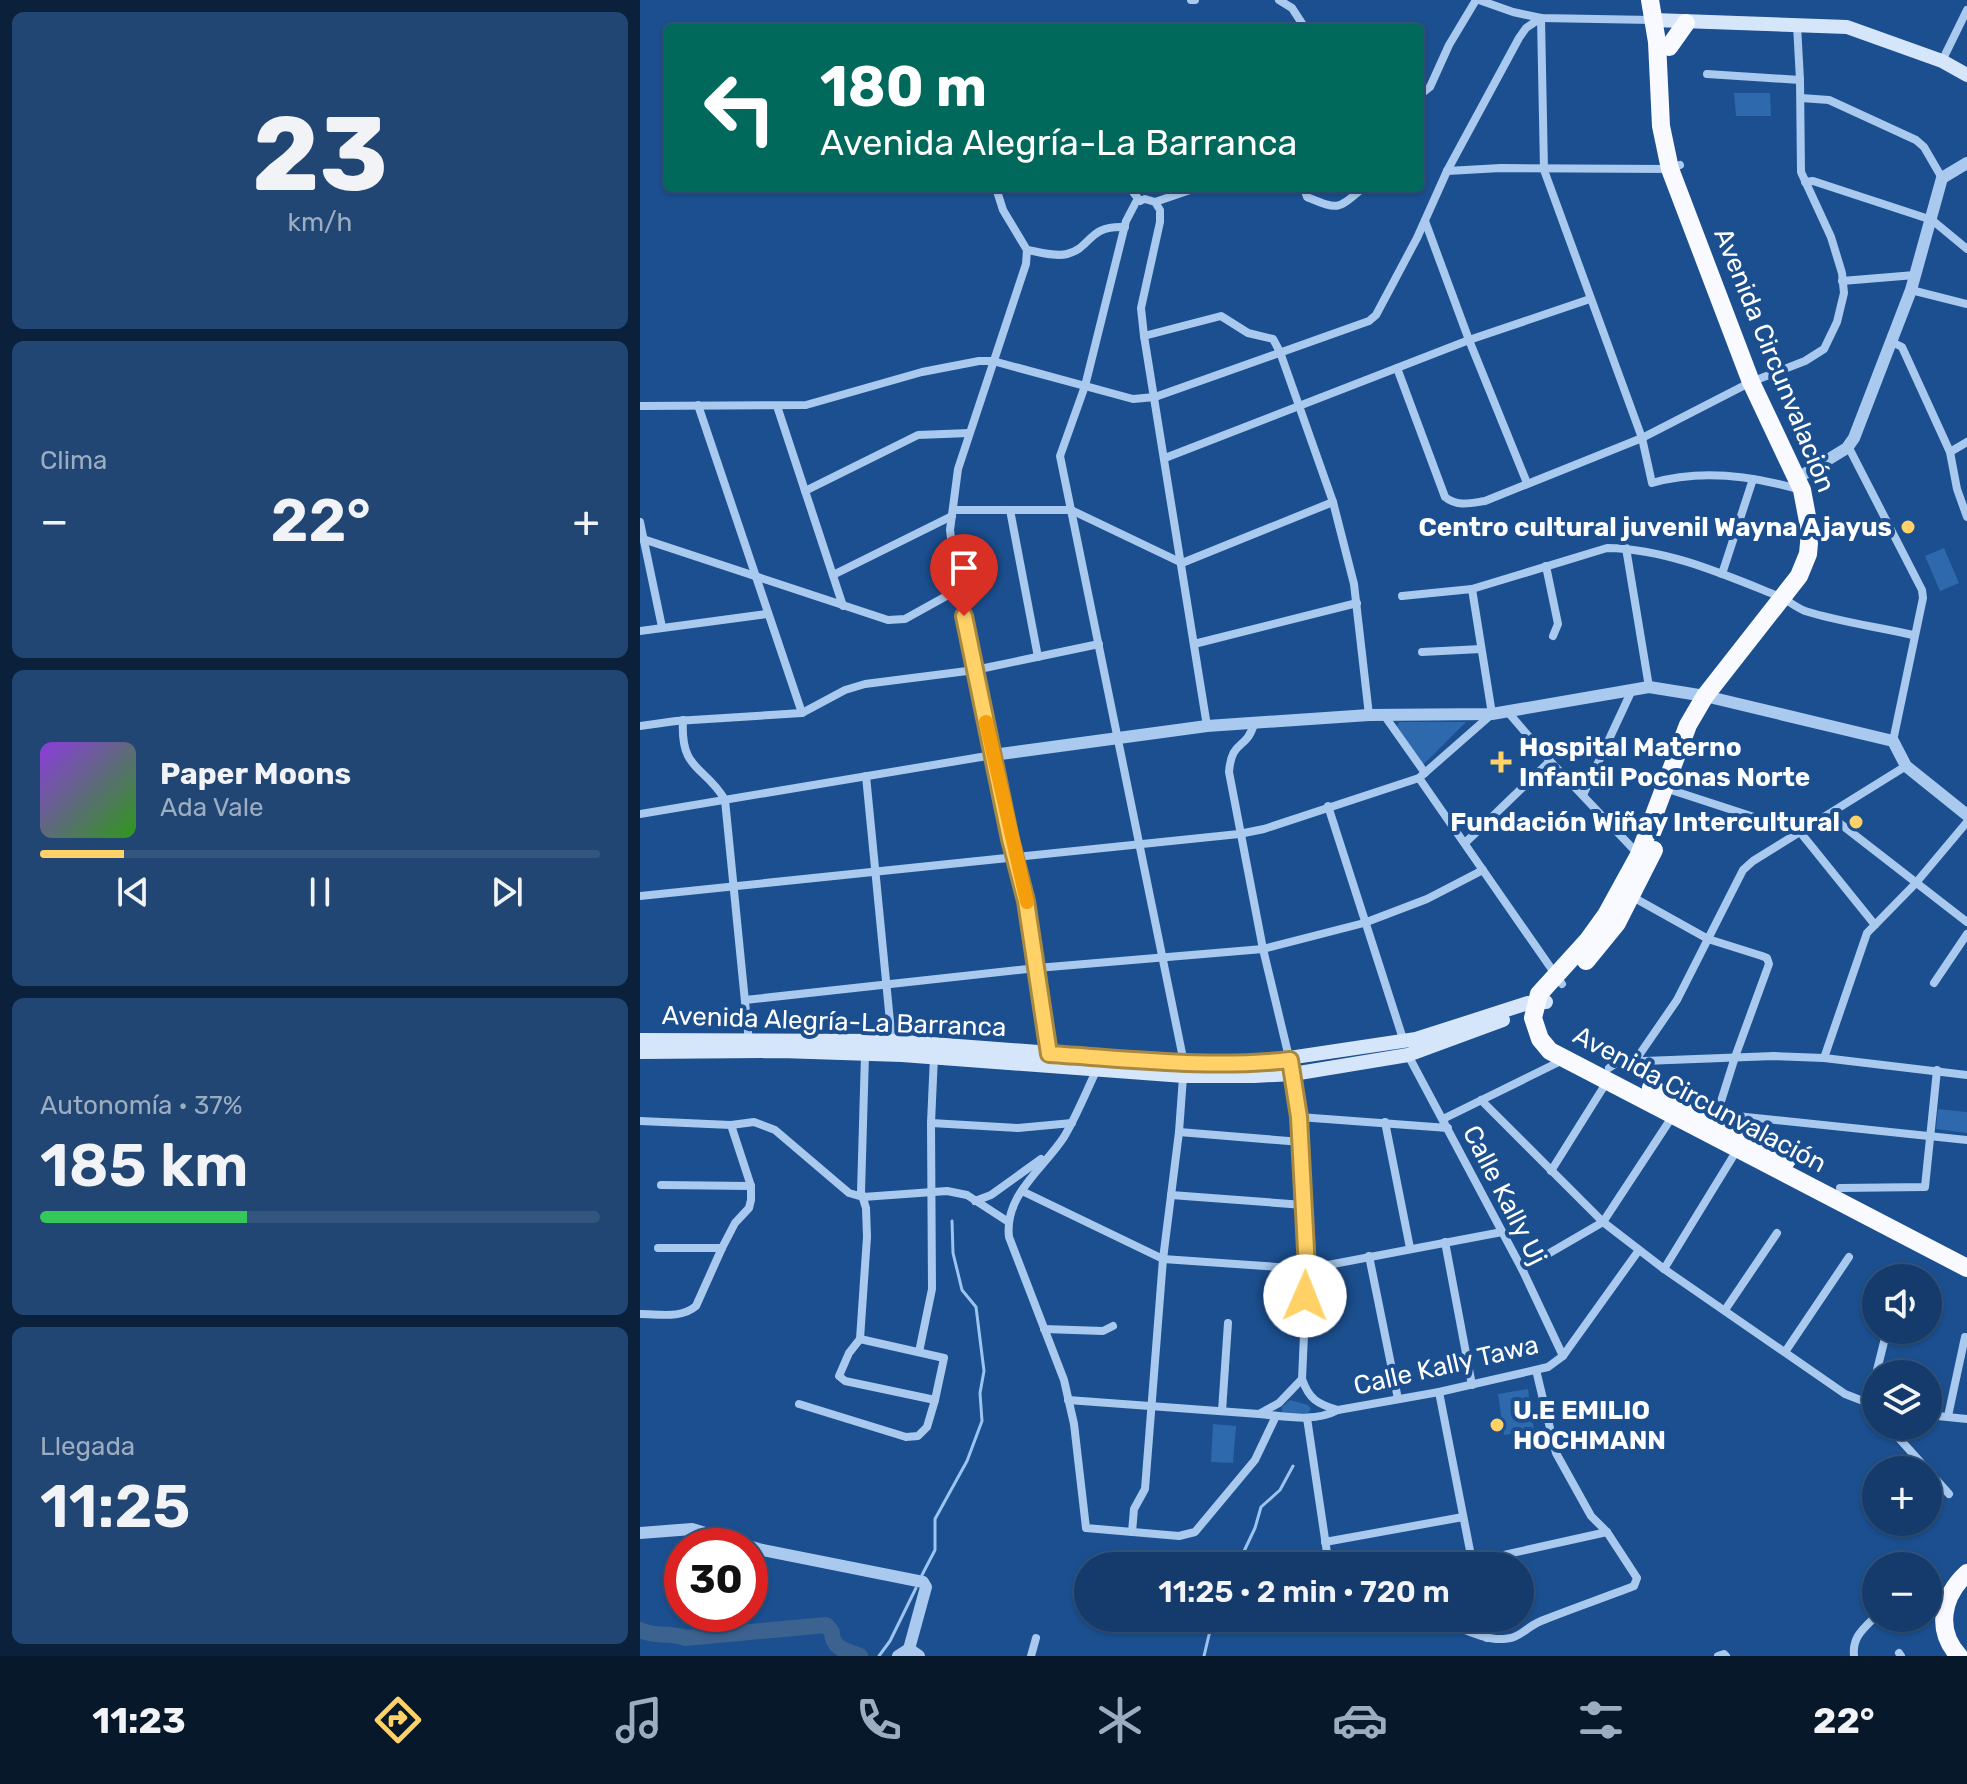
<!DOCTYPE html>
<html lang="es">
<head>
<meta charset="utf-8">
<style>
  :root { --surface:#143b6b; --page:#214673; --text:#f1f3f6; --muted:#9dadc1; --line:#33557e; --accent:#ffd166 }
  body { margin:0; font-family:Rubik,sans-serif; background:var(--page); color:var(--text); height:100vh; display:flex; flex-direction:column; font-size:30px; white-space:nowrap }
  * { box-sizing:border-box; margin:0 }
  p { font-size:26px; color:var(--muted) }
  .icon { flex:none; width:44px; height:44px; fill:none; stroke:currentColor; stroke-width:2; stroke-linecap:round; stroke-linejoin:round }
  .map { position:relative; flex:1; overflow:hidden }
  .details { display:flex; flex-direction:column; gap:12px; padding:12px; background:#0b203b; width:640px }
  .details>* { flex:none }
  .guide { position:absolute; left:24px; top:24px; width:760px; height:168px; border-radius:8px; box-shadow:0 2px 6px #0004,0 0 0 2px var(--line); background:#00695c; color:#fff; overflow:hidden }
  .buttons { position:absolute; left:1222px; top:1264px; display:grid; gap:16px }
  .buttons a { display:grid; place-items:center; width:80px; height:80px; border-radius:50%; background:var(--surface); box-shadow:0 2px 6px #0004,0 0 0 2px var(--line); font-size:40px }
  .speed { position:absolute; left:24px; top:1528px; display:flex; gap:16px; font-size:40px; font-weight:700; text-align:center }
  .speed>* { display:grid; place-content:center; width:104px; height:104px; border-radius:50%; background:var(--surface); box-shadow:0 2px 6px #0004,0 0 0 2px var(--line); line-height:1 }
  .speed .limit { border:12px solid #d22; background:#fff; color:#111 }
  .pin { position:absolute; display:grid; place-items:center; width:68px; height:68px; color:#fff; margin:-82px -34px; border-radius:50% 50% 50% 0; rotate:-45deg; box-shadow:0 0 8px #0007 }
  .pin .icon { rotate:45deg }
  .me { position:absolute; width:88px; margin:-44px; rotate:1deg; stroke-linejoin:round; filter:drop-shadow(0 0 6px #0008) }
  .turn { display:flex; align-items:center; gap:28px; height:168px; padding:0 24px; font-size:36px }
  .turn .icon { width:104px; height:104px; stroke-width:2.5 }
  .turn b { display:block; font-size:56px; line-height:68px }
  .big { font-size:60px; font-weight:600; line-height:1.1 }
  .details .tile { flex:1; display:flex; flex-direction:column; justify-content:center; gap:12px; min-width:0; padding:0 28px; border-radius:12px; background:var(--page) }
  .details .dial { align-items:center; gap:0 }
  .dial b { font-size:104px; line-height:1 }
  .song { display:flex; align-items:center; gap:24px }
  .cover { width:96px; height:96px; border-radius:12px; background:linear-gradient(135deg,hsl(270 70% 55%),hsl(110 70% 35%)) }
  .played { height:8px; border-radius:4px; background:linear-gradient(90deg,var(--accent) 15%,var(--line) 15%) }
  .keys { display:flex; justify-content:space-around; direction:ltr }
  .heat { display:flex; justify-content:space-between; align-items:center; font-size:44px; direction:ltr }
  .charge { height:12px; border-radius:6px; background:linear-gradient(90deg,#34c759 37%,var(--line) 0) }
  .trip { position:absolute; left:434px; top:1552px; width:460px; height:80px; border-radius:40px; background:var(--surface); box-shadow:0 2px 6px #0004,0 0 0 2px var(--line); font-weight:600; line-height:80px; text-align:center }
  .dock { display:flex; height:128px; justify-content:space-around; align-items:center; background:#08182b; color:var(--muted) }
  .dock .icon { width:56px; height:56px }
  .dock .on { color:var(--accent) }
  .dock b { font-size:36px; color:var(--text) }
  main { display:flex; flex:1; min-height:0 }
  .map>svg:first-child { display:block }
  .green { fill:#2e69ad }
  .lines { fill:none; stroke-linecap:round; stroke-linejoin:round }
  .stream { stroke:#9cc4f0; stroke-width:3 }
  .river { stroke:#3c6290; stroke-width:16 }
  .minor { stroke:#a9c9ee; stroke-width:8 }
  .tertiary { stroke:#a9c9ee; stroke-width:12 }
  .secondary { stroke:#d6e6fa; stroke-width:14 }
  .trunk { stroke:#f8faff; stroke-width:18 }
  .route-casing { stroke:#a68842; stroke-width:20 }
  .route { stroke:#ffd166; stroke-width:14 }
  .slow { stroke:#f59e0b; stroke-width:14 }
  .poi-dot { fill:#ffd166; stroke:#1b4f8f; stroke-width:3 }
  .labels { text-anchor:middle; stroke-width:8; stroke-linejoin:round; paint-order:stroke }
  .street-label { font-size:26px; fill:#fff; stroke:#1b4f8f }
  .poi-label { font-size:26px; font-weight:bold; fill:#fff; stroke:#1b4f8f; text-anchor:end }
</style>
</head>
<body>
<main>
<section class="details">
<div class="tile dial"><b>23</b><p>km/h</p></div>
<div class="tile"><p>Clima</p>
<div class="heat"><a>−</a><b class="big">22°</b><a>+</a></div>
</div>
<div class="tile">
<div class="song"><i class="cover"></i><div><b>Paper Moons</b><p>Ada Vale</p></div></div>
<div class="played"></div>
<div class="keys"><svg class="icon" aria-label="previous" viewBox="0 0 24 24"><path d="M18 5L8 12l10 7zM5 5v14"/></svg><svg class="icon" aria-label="pause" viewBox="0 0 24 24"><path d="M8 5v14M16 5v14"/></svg><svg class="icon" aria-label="next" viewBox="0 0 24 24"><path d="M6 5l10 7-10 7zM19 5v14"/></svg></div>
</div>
<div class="tile"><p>Autonomía · 37%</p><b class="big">185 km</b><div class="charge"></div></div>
<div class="tile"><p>Llegada</p><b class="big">11:25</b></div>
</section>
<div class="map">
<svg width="1327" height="1656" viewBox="0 0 1327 1656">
  <rect width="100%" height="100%" fill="#1b4f8f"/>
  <g class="green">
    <polygon points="1130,93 1131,116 1096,116 1094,93"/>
    <polygon points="1304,548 1319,583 1300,591 1285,556"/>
    <polygon points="759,722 826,722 783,765 757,727"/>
    <polygon points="1298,1109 1327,1112 1327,1133 1296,1129"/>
    <polygon points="888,1389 894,1430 864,1435 858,1394"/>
    <polygon points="650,1400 668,1405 671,1409 668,1413 642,1415 642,1407"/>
    <polygon points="573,1424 596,1426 593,1463 571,1462"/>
  </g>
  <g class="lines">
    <g class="stream">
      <polyline points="597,1566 615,1528 621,1507 640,1490 653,1466"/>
      <polyline points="282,1575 295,1550 295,1519 327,1461 342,1421 340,1393 344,1371 336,1307 322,1290 313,1253 312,1221"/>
      <polyline points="239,1656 250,1641 276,1588"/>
      <polyline points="564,1656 573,1618"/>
    </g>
    <path class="river" d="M0,1630C19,1638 31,1632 45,1638L186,1625L192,1632C192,1649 207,1651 220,1656"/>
    <g class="minor">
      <polyline points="551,0 555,0"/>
      <polyline points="639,0 652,8 665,28"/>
      <polyline points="839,0 873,12 901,18 1012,20"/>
      <path d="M901,18L904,170L1002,438L1012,483C1060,469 1114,476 1161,490"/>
      <polyline points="1302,61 1327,10"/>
      <polyline points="1067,74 1160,80"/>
      <polyline points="780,95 790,87 809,45 836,0"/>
      <polyline points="1161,98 1189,100 1276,140 1284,147 1302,178"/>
      <polyline points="807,171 861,168 1030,169 1040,165"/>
      <polyline points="1165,182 1173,181 1292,220 1327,249"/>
      <polyline points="490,188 500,201"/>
      <path d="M664,188L667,197C699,210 697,210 723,188"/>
      <polyline points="515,202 556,188"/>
      <polyline points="785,221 829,340 887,483"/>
      <path d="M387,250C400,252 415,257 427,254C453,247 447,225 485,227"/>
      <polyline points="1202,281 1275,275"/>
      <polyline points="1271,290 1327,304"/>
      <polyline points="504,336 567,726"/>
      <polyline points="1252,342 1262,347 1310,452 1317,489 1327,517"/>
      <path d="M757,368L805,497C817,507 831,503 845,501L1002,438L1111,382L1165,361L1184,349L1197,322L1204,293L1202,273L1191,237L1161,172L1160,80L1157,25"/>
      <polyline points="58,405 162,713"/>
      <polyline points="0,406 166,405 282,372 339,361 353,361 493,399 515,397 729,321 736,315 777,238 807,171 879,38 886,28 901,18"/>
      <polyline points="137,406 203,606"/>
      <polyline points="1208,446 1282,590 1283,598 1253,741"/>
      <polyline points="1310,452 1327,442"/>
      <polyline points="525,458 829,340 950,299"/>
      <polyline points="165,491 278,435 329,433"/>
      <polyline points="313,510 431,510 542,563 693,502"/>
      <polyline points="370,510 398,657"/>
      <polyline points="0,522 22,627"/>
      <polyline points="0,538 248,620 265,619 319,589"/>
      <polyline points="986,548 1009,687"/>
      <polyline points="906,566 918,624 913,636"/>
      <polyline points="1082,574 1113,479"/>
      <polyline points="193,575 312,516"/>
      <path d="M762,596L832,589L967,548C1027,549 1083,574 1138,596C1148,600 1155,607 1165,611C1200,622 1238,627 1273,635"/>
      <polyline points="0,631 127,614"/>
      <polyline points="554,644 717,603"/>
      <polyline points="782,652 841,649"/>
      <polyline points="867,711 910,761"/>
      <polyline points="744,715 785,773"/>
      <path d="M43,720C40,772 65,765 85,800L109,1042"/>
      <path d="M614,724C606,751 592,738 589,772L623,949L653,1074L659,1117L667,1269L662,1379C669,1399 677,1404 698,1410"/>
      <polyline points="0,726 36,721 162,713 205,690 225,684 335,670 459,644"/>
      <polyline points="226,776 252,1042"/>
      <polyline points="779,778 922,984"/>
      <polyline points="1025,788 1160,832 1235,925"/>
      <polyline points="943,795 992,690"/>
      <polyline points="688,806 764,1042"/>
      <polyline points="0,814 353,755 316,577 310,530 318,469 386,264 387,250 363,210 356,188"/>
      <polyline points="1189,815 1327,922"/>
      <polyline points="825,843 910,761 999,855"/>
      <polyline points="0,896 599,834 624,829 779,778 852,714 832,589"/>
      <polyline points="991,896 1068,939 1122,956 1127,958 1129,964 1095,1057 1077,1114 1073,1119"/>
      <polyline points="1294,983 1327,934"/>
      <polyline points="105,1000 397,968 623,949 724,923 787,899 843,870"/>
      <polyline points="768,1055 882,1269 923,1356"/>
      <polyline points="1184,1058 1227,933 1275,884 1327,822"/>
      <polyline points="995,1061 1037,1000 1103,870 1113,861 1266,766"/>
      <polyline points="969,1068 978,1062 1134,1056 1184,1058 1327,1075"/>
      <path d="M457,1069C446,1092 437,1115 424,1137C403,1169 364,1195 369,1237L424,1380L434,1424L446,1528L539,1536L555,1532L615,1460L636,1416"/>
      <polyline points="841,1100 963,1222 1024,1269 1205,1394 1236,1406"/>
      <polyline points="1077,1114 1327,1140"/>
      <polyline points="659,1117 808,1128"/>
      <polyline points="803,1119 925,1059"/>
      <path d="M0,1121L91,1125L111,1186V1200L109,1208L95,1223L82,1248L56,1306C41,1319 19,1314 0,1314"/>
      <polyline points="745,1122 770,1248"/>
      <polyline points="291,1123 294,1056"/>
      <polyline points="91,1125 114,1122 135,1130 209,1193 223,1197 307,1191 327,1195 367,1221"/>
      <polyline points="539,1132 661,1142"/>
      <polyline points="911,1171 968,1080"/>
      <polyline points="21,1185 111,1186"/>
      <polyline points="1200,1188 1285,1187 1297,1070"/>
      <polyline points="382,1191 523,1259 667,1269 862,1232"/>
      <polyline points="531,1195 664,1205"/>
      <polyline points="335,1201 351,1195 401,1159"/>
      <polyline points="805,1242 832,1385"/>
      <polyline points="18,1248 82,1248"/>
      <polyline points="729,1256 758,1399"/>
      <polyline points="882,1269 963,1222 1034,1114"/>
      <polyline points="1024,1269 1097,1150"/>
      <polyline points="1085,1310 1137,1233"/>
      <polyline points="404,1329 463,1331 473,1326"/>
      <polyline points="220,1339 304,1358 295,1400"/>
      <polyline points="279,1352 292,1289 291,1123 378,1128 432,1123"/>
      <polyline points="1145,1352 1209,1257"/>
      <polyline points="1236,1374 1247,1330"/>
      <polyline points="799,1392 833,1566"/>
      <polyline points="428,1400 619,1414 639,1403 662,1379"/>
      <polyline points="159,1404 266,1437 278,1436 287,1427 295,1400 205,1381 199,1376 209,1353 220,1339 227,1237 226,1208 221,1192 225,1055"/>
      <polyline points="1229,1404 1236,1374"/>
      <polyline points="582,1411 588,1323"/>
      <path d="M619,1414C645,1416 673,1423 698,1410L799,1392L908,1367L923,1356L999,1250"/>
      <polyline points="1288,1415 1327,1419"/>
      <polyline points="1308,1416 1325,1337"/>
      <polyline points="667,1418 689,1566"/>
      <polyline points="1248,1426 1309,1494"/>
      <polyline points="492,1532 494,1509 505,1489 523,1259 539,1132 544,1063 420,456 445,386 486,221 496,202 505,199 515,202 520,210 520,222 501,308 504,336 581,316 608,333 633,339 640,352 693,502 714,584 729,715"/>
      <polyline points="685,1542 823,1517"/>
      <polyline points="832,1562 967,1532"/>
      <path d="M791,1618C813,1622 833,1637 856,1639C882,1640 882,1629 901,1621C931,1609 963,1598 994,1586L997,1578L967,1532L951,1516L916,1453L896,1370"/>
      <polyline points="843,1618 847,1638"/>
      <polyline points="1259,1653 1261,1656"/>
      <polyline points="391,1656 396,1638"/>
      <polyline points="1078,1656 1084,1654 1086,1656"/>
      <path d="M1214,1656C1212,1637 1223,1629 1236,1616"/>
    </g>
    <g class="tertiary">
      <polyline points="1166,473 1207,448 1214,438 1271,290 1302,178 1327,163"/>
      <polyline points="409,1060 386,901 353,755 567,726 729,715 852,714 1009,687 1065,696 1253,741 1266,766 1327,815"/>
      <polyline points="0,1533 52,1529 122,1550 283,1582 286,1587 269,1649"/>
      <polyline points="258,1656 269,1649 279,1656"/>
    </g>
    <g class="secondary">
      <polyline points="1014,20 1207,27 1302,61 1327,75"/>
      <polyline points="0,1040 252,1041 544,1063 615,1063 776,1039 888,1003 906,1002"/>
      <polyline points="0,1052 141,1051 262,1055 544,1076 614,1076 653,1074 768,1055 863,1020"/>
    </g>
    <g class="trunk">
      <polyline points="1010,0 1017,42 1021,126 1030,169 1111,382 1162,490 1170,532 1168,554 1159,576 1065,696 1048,725 999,855 966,915 948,940 899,994 893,1018 900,1039 910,1051 1327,1268"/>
      <polyline points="1029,47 1046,23"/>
      <polyline points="946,961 977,923 1014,850"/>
      <polyline points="1011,1088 1147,1160"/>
      <path d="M1319,1656C1295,1630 1302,1596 1327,1573"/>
    </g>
  </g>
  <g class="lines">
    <g class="route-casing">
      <path id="route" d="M324,616L370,839L386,901L409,1054C489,1059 570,1069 650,1060L659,1117L667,1269L665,1296"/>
    </g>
    <use href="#route" class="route"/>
    <polyline class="slow" points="346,722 387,902"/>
  </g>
  <g class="poi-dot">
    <circle cx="1268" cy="527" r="8"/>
    <path d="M857 750h8v8h8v8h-8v8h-8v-8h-8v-8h8z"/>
    <circle cx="1216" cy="822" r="8"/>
    <circle cx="857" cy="1425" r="8"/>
  </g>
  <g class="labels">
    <g class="street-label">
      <text transform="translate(1135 360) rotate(68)" y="9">Avenida Circunvalación</text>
      <text transform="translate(194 1021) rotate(2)" y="9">Avenida Alegría-La Barranca</text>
      <text transform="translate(1060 1099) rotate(28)" y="9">Avenida Circunvalación</text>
      <text transform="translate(865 1195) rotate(63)" y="9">Calle Kally Uj</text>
      <text transform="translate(806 1365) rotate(-13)" y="9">Calle Kally Tawa</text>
    </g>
    <g class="poi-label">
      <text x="1252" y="536">Centro cultural juvenil Wayna Ajayus</text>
      <text x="879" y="756" text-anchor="start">Hospital Materno<tspan x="879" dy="30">Infantil Poconas Norte</tspan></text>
      <text x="1200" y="831">Fundación Wiñay Intercultural</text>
      <text x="873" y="1419" text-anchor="start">U.E EMILIO<tspan x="873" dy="30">HOCHMANN</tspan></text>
    </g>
  </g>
</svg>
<div class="buttons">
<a><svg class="icon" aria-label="sound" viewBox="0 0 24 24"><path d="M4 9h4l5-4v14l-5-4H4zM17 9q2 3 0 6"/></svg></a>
<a><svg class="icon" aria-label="layers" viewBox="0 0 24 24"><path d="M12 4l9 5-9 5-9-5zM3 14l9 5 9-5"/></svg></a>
<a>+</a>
<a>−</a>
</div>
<div class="speed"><div class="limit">30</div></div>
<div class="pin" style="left:324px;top:616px;background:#d93025"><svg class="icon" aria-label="arrive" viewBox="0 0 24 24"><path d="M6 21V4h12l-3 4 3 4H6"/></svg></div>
<svg class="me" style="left:665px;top:1296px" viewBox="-20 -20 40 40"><circle r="19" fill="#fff"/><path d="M0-13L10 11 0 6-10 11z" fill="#ffd166"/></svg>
<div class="trip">11:25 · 2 min · 720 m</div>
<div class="guide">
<div class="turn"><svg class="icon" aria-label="left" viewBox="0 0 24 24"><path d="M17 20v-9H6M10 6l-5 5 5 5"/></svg><div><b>180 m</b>Avenida Alegría-La Barranca</div></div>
</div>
</div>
</main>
<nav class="dock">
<b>11:23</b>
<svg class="icon on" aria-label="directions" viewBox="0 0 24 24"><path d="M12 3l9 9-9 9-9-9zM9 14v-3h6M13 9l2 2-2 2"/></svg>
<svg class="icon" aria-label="music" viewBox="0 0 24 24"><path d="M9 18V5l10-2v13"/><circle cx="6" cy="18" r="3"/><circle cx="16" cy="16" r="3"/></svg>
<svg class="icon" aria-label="phone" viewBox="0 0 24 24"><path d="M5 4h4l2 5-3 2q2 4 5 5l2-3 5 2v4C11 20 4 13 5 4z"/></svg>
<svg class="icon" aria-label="climate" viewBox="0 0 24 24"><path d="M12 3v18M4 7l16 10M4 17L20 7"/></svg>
<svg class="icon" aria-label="car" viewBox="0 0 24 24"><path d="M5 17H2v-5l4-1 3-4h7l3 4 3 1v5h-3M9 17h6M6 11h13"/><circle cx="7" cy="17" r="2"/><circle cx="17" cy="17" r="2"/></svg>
<svg class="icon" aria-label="filters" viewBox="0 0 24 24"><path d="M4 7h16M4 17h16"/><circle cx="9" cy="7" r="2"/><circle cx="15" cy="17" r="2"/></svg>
<b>22°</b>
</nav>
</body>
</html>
